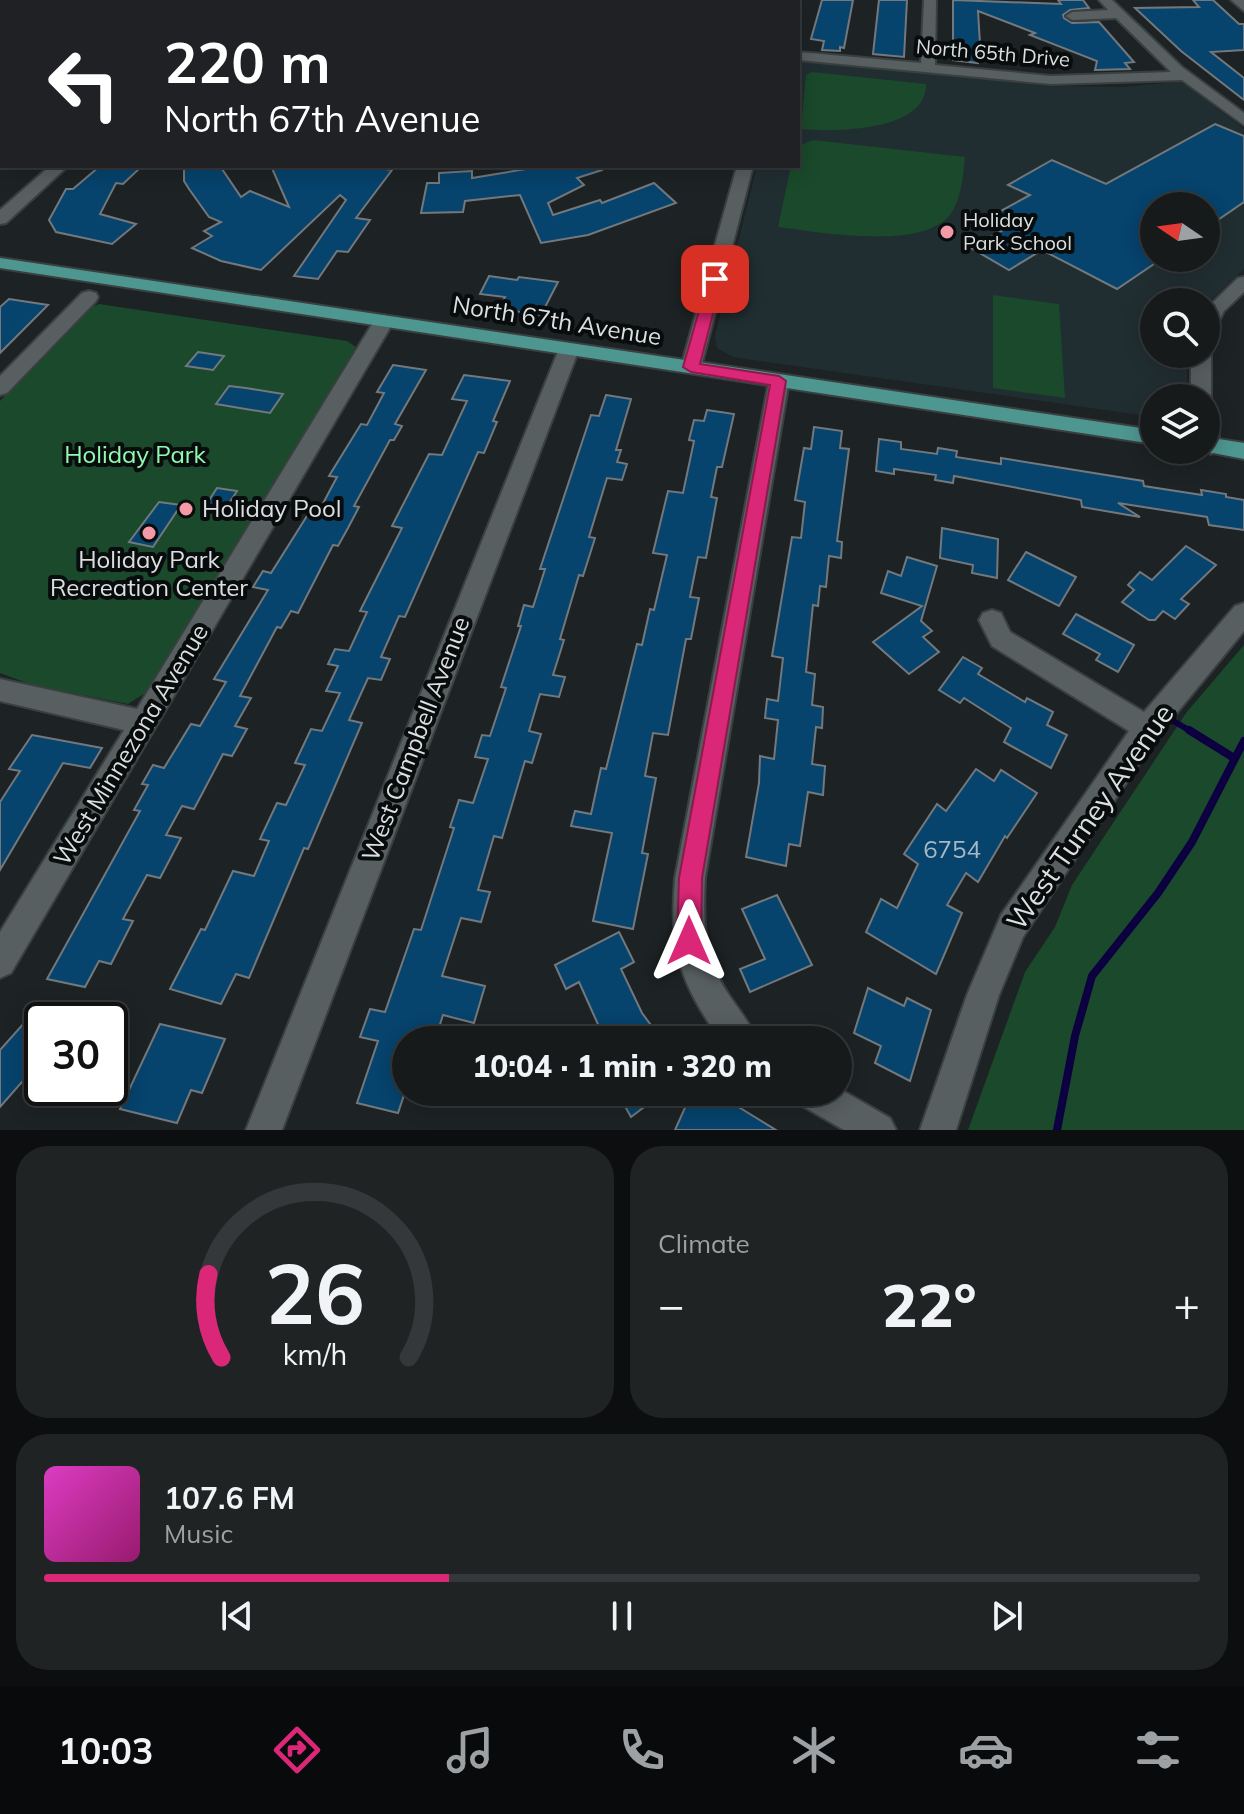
<!DOCTYPE html>
<html lang="en">
<head>
<meta charset="utf-8">
<style>
  :root { --surface:#161a1b; --page:#1f2324; --text:#f1f3f6; --muted:#9ea1a3; --line:#35383a; --accent:#db2777 }
  body { margin:0; font-family:Mulish,sans-serif; background:var(--page); color:var(--text); height:100vh; display:flex; flex-direction:column; font-size:30px; white-space:nowrap }
  * { box-sizing:border-box; margin:0 }
  p { font-size:26px; color:var(--muted) }
  .icon { flex:none; width:44px; height:44px; fill:none; stroke:currentColor; stroke-width:2; stroke-linecap:round; stroke-linejoin:round }
  .map { position:relative; height:1130px; overflow:hidden }
  .details { display:flex; flex-direction:column; gap:16px; padding:16px; background:#0c0e0f; flex:1 }
  .details>* { flex:none }
  .banner { position:absolute; left:0px; top:0px; width:800px; height:168px; box-shadow:0 4px 20px #0003,0 0 0 2px var(--line); background:#202124; color:#fff; overflow:hidden }
  .needle { width:52px; rotate:283deg }
  .fabs { position:absolute; left:1140px; top:192px; display:grid; gap:16px }
  .fabs a { display:grid; place-items:center; width:80px; height:80px; border-radius:50%; background:var(--surface); box-shadow:0 4px 20px #0003,0 0 0 2px var(--line); font-size:40px }
  .speed { position:absolute; left:24px; top:1002px; display:flex; gap:16px; font-size:40px; font-weight:700; text-align:center }
  .speed>* { display:grid; place-content:center; width:104px; height:104px; border-radius:50%; background:var(--surface); box-shadow:0 4px 20px #0003,0 0 0 2px var(--line); line-height:1 }
  .speed .limit { border:4px solid #111; border-radius:12px; background:#fff; color:#111 }
  .pin { position:absolute; display:grid; place-items:center; width:68px; height:68px; color:#fff; margin:-34px; border-radius:16px; box-shadow:0 4px 12px #0006 }
  .me { position:absolute; width:88px; margin:-44px; rotate:0deg; stroke-linejoin:round; filter:drop-shadow(0 0 6px #0008) }
  .turn { display:flex; align-items:center; gap:28px; height:168px; padding:0 32px; font-size:36px }
  .turn .icon { width:104px; height:104px; stroke-width:2.5 }
  .turn b { display:block; font-size:56px; line-height:68px }
  .big { font-size:60px; font-weight:800; line-height:1.1 }
  .details .card { flex:1; display:flex; flex-direction:column; justify-content:center; gap:12px; min-width:0; padding:0 28px; border-radius:32px; background:var(--page) }
  .details .dial { align-items:center; gap:0 }
  .dial svg { height:208px; overflow:visible; fill:none; stroke:var(--line); stroke-width:7; stroke-linecap:round; text-anchor:middle }
  .dial text { fill:var(--text); stroke:none }
  .song { display:flex; align-items:center; gap:24px }
  .cover { width:96px; height:96px; border-radius:12px; background:linear-gradient(135deg,hsl(310 70% 55%),hsl(320 70% 35%)) }
  .played { height:8px; border-radius:4px; background:linear-gradient(90deg,var(--accent) 35%,var(--line) 35%) }
  .keys { display:flex; justify-content:space-around; direction:ltr }
  .heat { display:flex; justify-content:space-between; align-items:center; font-size:44px; direction:ltr }
  .details .tiles { flex:1; display:grid; gap:16px; grid-template-columns:1fr 1fr }
  .card:last-child { grid-column:span 2 }
  .trip { position:absolute; left:392px; top:1026px; width:460px; height:80px; border-radius:40px; background:var(--surface); box-shadow:0 4px 20px #0003,0 0 0 2px var(--line); font-weight:800; line-height:80px; text-align:center }
  .tab-bar { display:flex; height:128px; justify-content:space-around; align-items:center; background:#090a0b; color:var(--muted) }
  .tab-bar .icon { width:56px; height:56px }
  .tab-bar .active { color:var(--accent) }
  .tab-bar b { font-size:36px; color:var(--text) }
  .map>svg:first-child { display:block }
  .built { fill:#212e31; fill-rule:evenodd }
  .green { fill:#1a492b }
  .lines { fill:none; stroke-linecap:round; stroke-linejoin:round }
  .stream-far1 { stroke:#0c0041; stroke-width:6 }
  .stream { stroke:#0c0041; stroke-width:8 }
  .building { fill:#06436d; stroke:#73787c; stroke-width:2 }
  .minor-casing { stroke:#3a3f40; stroke-width:4 }
  .major-casing { stroke:#3a3f40; stroke-width:4 }
  .minor { fill:#585f61; fill-rule:evenodd }
  .major { fill:#4d9790; fill-rule:evenodd }
  .route { fill:#db2777; stroke:#8e194d; stroke-width:2 }
  .poi-dot { fill:#f49aa6; stroke:#090c0c; stroke-width:3 }
  .labels { text-anchor:middle; stroke-width:8; stroke-linejoin:round; paint-order:stroke }
  .far-street-label { font-size:20px; fill:#dbdfe0; stroke:#090c0c }
  .far-poi-label { font-size:20px; fill:#dbdfe0; stroke:#090c0c; text-anchor:start }
  .street-label { font-size:24px; fill:#dbdfe0; stroke:#090c0c }
  .park-label { font-size:24px; fill:#8efbb0; stroke:#090c0c }
  .poi-label { font-size:24px; fill:#dbdfe0; stroke:#090c0c; text-anchor:start }
  .near-number-label { font-size:24px; fill:#a6b8c3 }
  .near-street-label { font-size:28px; fill:#dbdfe0; stroke:#090c0c }
</style>
</head>
<body>
<div class="map">
<svg width="1244" height="1130" viewBox="0 0 1244 1130">
  <rect width="100%" height="100%" fill="#1d2324"/>
  <path class="built" d="M798,59L1049,86L1124,87L1177,82L1187,85L1244,129V269L1206,305V302H1154V354H1187V398H1154V417L733,357L717,348L715,336L757,166H798ZM1154,206H1206V258H1154Z"/>
  <g class="green">
    <path d="M812,72L926,84C927,132 833,132 801,129L806,75Z"/>
    <path d="M813,140L965,157C963,176 962,195 952,212C927,252 819,232 778,227L791,166H798V146Z"/>
    <polygon points="993,295 1059,304 1065,398 993,388"/>
    <polygon points="99,304 347,341 356,347 150,690 128,704 32,685 0,673 0,401 88,309"/>
    <polygon points="1244,645 1244,1130 968,1130 1025,972 1055,927 1072,885 1186,713"/>
  </g>
  <g class="lines">
    <polyline class="stream-far1" points="1170,719 1192,732"/>
    <g class="stream">
      <polyline points="1189,730 1234,758"/>
      <polyline points="1057,1130 1075,1036 1092,976 1158,893 1192,842 1244,741"/>
    </g>
  </g>
  <g class="building">
    <polygon points="822,0 853,0 844,48 840,47 840,51 822,50 824,41 811,39"/>
    <polygon points="879,0 907,0 904,57 873,54"/>
    <polygon points="953,0 1061,4 1058,0 1083,0 1089,8 1070,10 1063,15 1064,18 1072,23 1099,22 1134,62 1125,63 1130,69 1095,70 1097,61 1030,35 1035,33 978,11 981,60 978,59 978,63 953,60"/>
    <polygon points="1193,0 1213,0 1239,24 1244,24 1244,50 1211,52 1244,78 1244,100 1181,51 1135,8 1199,7"/>
    <polygon points="1215,124 1244,136 1244,202 1206,228 1206,206 1154,206 1154,264 1117,289 1042,250 1009,270 971,248 1005,229 986,219 1030,195 1008,185 1052,160 1106,184"/>
    <polygon points="100,166 142,166 123,184 116,183 100,214 136,224 112,244 56,232 49,220 66,189 73,189"/>
    <polygon points="184,166 220,166 241,197 250,191 289,207 271,166 364,166 392,170 356,218 370,220 348,252 337,251 318,279 294,276 346,200 340,195 261,270 221,261 192,248 212,236 204,231 221,222 209,217 189,189 184,181"/>
    <polygon points="544,166 601,166 602,170 577,178 584,185 548,203 553,215 600,200 602,203 654,183 676,203 588,235 541,243 520,195 465,201 463,212 421,213 427,183 439,183 439,173 472,171 472,178"/>
    <polygon points="489,276 517,280 519,277 558,282 541,315 499,309 505,297 480,294"/>
    <polygon points="9,299 48,305 0,353 0,307"/>
    <polygon points="198,352 224,356 213,370 186,366"/>
    <polygon points="393,365 426,370 395,424 402,426 394,440 390,440 354,506 359,507 348,528 338,546 333,545 298,613 291,611 281,628 277,627 240,696 251,698 235,726 247,729 232,756 223,754 194,809 182,806 166,835 181,838 160,878 147,875 123,919 133,921 111,964 99,961 85,987 47,979 140,811 134,810 148,785 142,784 153,765 164,768 191,724 200,726 226,682 214,679 268,590 253,587 263,571 271,573 312,508 320,509 337,477 329,476 361,424 367,425 384,393 377,392"/>
    <polygon points="464,375 510,381 493,421 497,422 484,453 478,452 405,617 399,616 381,657 390,659 381,680 368,678 349,720 362,723 308,849 304,848 249,978 236,974 221,1004 170,989 201,929 205,930 233,871 254,876 269,841 260,839 277,803 286,805 305,765 295,763 311,729 322,731 340,693 326,691 338,666 328,664 335,649 349,651 367,612 360,611 402,528 392,526 429,454 442,455 467,401 452,399"/>
    <polygon points="229,386 246,388 283,394 270,413 216,404"/>
    <polygon points="606,395 631,399 616,450 621,450 617,462 627,464 622,480 607,478 589,537 595,538 583,576 579,575 560,639 564,640 553,675 565,677 559,697 540,694 529,731 541,734 532,763 525,761 502,838 494,836 478,890 490,892 481,922 461,918 442,976 485,986 474,1023 443,1015 435,1040 406,1040 406,1089 398,1113 357,1103 378,1041 360,1037 370,1009 385,1012 414,929 421,930 454,828 450,827 459,800 473,803 488,759 475,757 482,735 490,736 506,688 501,687 521,626 518,626 524,605 533,607 545,569 540,569 591,415 599,416"/>
    <polygon points="707,410 734,414 722,467 717,467 711,497 717,498 706,558 698,557 690,597 699,598 691,639 686,639 668,735 653,733 645,776 656,778 642,853 648,854 633,929 593,921 612,833 571,826 575,811 591,814 601,768 606,769 637,644 642,645 650,609 654,610 667,555 653,553 668,491 683,493 694,441 689,440 694,420 704,421"/>
    <polygon points="814,427 842,431 840,448 849,449 837,541 842,542 841,558 829,556 826,587 820,586 818,606 813,605 806,672 815,674 812,705 823,707 822,728 816,727 812,764 825,766 823,795 808,792 800,846 789,844 786,866 746,857 759,783 760,756 774,759 778,720 765,718 767,699 778,701 783,658 772,656 792,537 801,538 805,502 795,500 804,448 811,449"/>
    <polygon points="879,439 901,442 901,449 937,454 938,448 957,451 956,457 1001,464 1001,458 1143,481 1144,486 1202,495 1201,490 1226,494 1226,497 1244,500 1244,530 1209,525 1207,517 1118,503 1140,517 1082,507 1081,500 954,476 953,483 935,480 936,475 894,469 894,474 876,471"/>
    <polygon points="217,488 237,491 224,511 204,508"/>
    <polygon points="159,502 181,505 153,547 129,542"/>
    <polygon points="942,528 998,539 997,578 972,573 973,565 940,558"/>
    <polygon points="1186,546 1216,565 1181,599 1189,604 1175,619 1163,611 1155,620 1149,620 1122,602 1134,590 1128,585 1140,572 1152,580"/>
    <polygon points="1026,552 1076,577 1059,606 1008,580"/>
    <polygon points="907,557 937,566 921,621 932,631 923,637 939,652 909,674 873,642 922,606 881,593 888,571 901,576"/>
    <polygon points="1076,614 1134,645 1118,672 1096,660 1100,654 1063,634"/>
    <polygon points="963,657 982,668 978,674 1025,702 1027,698 1053,712 1047,725 1067,735 1051,768 1004,742 1011,728 964,698 960,703 939,690"/>
    <polygon points="32,735 102,748 90,768 63,763 0,870 0,802 20,771 9,769"/>
    <polygon points="976,769 994,781 1001,770 1037,793 1007,838 1005,836 978,882 966,873 947,905 962,913 936,974 866,932 881,899 897,908 918,864 904,854 937,804 946,811"/>
    <polygon points="777,895 812,965 750,992 740,969 765,959 742,909"/>
    <polygon points="619,932 634,962 621,969 642,1013 662,1040 605,1040 579,982 566,989 555,965"/>
    <polygon points="868,988 904,1006 907,998 931,1010 910,1081 875,1063 881,1046 854,1033"/>
    <polygon points="42,1003 42,1059 0,1107 0,1050"/>
    <polygon points="160,1024 225,1039 202,1093 191,1090 177,1123 120,1109"/>
    <polygon points="617,1092 664,1092 631,1117"/>
    <polygon points="692,1092 714,1092 776,1130 675,1130"/>
  </g>
  <g class="lines">
    <g class="minor-casing">
      <g id="minor">
        <polygon points="160,0 191,0 192,2 161,2"/>
        <rect x="781" y="0" width="12" height="2"/>
        <polygon points="924,0 936,0 935,65 1051,76 1171,72 1116,18 1072,20 1066,16 1072,12 1108,10 1099,0 1112,0 1182,67 1244,113 1244,125 1182,80 1051,84 798,60 798,52 921,63"/>
        <polygon points="1231,0 1244,0 1244,11"/>
        <polygon points="50,166 68,166 6,223 0,224 0,210"/>
        <polygon points="737,166 753,166 701,367 691,373 681,367"/>
        <polygon points="1244,277 1244,292 1224,311 1213,334 1206,336 1207,308 1238,278"/>
        <polygon points="89,291 96,293 98,297 96,301 7,393 0,395 0,376 82,293"/>
        <polygon points="384,315 394,321 11,973 0,978 0,932 124,730 0,701 0,679 137,709 374,321"/>
        <polygon points="569,343 579,349 282,1130 246,1130 559,349"/>
        <polygon points="1206,349 1211,354 1211,398 1206,404 1206,398 1191,398 1191,354 1206,354"/>
        <path d="M779,374L789,381L705,878C703,921 703,955 727,992C737,1008 750,1022 757,1040H720C679,980 669,950 675,878L769,381Z"/>
        <polygon points="1206,417 1213,419 1222,446 1219,451 1211,454 1203,450 1206,450"/>
        <polygon points="1244,603 1244,631 1157,737 1023,937 999,995 956,1130 920,1130 967,995 1001,915 1129,731 992,646 979,620 983,613 992,610 1001,613 1010,632 1144,712 1235,606"/>
        <polygon points="838,1088 890,1118 896,1130 844,1130 799,1104 794,1092 838,1092"/>
      </g>
    </g>
    <g class="major-casing">
      <g id="major">
        <polygon points="0,258 1154,430 1154,444 0,268"/>
        <polygon points="1206,437 1244,443 1244,459 1198,450 1206,450"/>
      </g>
    </g>
    <use href="#minor" class="minor"/>
    <use href="#major" class="major"/>
  </g>
  <polygon class="route" points="715,274 722,279 700,364 779,376 786,381 702,878 701,941 697,949 689,953 680,949 677,941 679,878 770,385 691,372 683,367 708,279"/>
  <g class="poi-dot">
    <circle cx="947" cy="232" r="8"/>
    <circle cx="186" cy="509" r="8"/>
    <circle cx="149" cy="533" r="8"/>
  </g>
  <g class="labels">
    <g class="far-street-label">
      <text transform="translate(993 53) rotate(5)" y="7">North 65th Drive</text>
    </g>
    <g class="far-poi-label">
      <text x="963" y="227">Holiday<tspan x="963" dy="23">Park School</tspan></text>
    </g>
    <g class="street-label">
      <text transform="translate(557 321) rotate(9)" y="8">North 67th Avenue</text>
      <text transform="translate(416 739) rotate(-69)" y="8">West Campbell Avenue</text>
      <text transform="translate(131 745) rotate(-59)" y="8">West Minnezona Avenue</text>
    </g>
    <g class="park-label">
      <text x="135" y="463">Holiday Park</text>
    </g>
    <g class="poi-label">
      <text x="202" y="517">Holiday Pool</text>
      <text x="149" y="568" text-anchor="middle">Holiday Park<tspan x="149" dy="28">Recreation Center</tspan></text>
    </g>
    <g class="near-number-label">
      <text x="952" y="858">6754</text>
    </g>
    <g class="near-street-label">
      <text transform="translate(1090 817) rotate(-55)" y="10">West Turney Avenue</text>
    </g>
  </g>
</svg>
<div class="fabs">
<a><svg class="needle" viewBox="-14 -14 28 28"><path d="M0-13l5 13h-10z" fill="#e53935"/><path d="M0 13l5-13h-10z" fill="#9ea1a3"/></svg></a>
<a><svg class="icon" aria-label="search" viewBox="0 0 24 24"><circle cx="10" cy="10" r="6"/><path d="M15 15l6 6"/></svg></a>
<a><svg class="icon" aria-label="layers" viewBox="0 0 24 24"><path d="M12 4l9 5-9 5-9-5zM3 14l9 5 9-5"/></svg></a>
</div>
<div class="speed"><div class="limit">30</div></div>
<div class="pin" style="left:715px;top:279px;background:#d93025"><svg class="icon" aria-label="arrive" viewBox="0 0 24 24"><path d="M6 21V4h12l-3 4 3 4H6"/></svg></div>
<svg class="me" style="left:689px;top:941px" viewBox="-20 -20 40 40"><path d="M0-17L14 15 0 8-14 15z" fill="#db2777" stroke="#fff" stroke-width="4"/></svg>
<div class="trip">10:04 · 1 min · 320 m</div>
<div class="banner">
<div class="turn"><svg class="icon" aria-label="left" viewBox="0 0 24 24"><path d="M17 20v-9H6M10 6l-5 5 5 5"/></svg><div><b>220 m</b>North 67th Avenue</div></div>
</div>
</div>
<section class="details">
<div class="tiles">
<div class="card dial"><svg viewBox="0 0 100 80">
<path d="M14 69A42 42 0 1 1 86 69"/>
<path d="M14 69A42 42 0 0 1 9 37" stroke="#db2777"/>
<text x="50" y="56" font-size="32" font-weight="700">26</text>
<text x="50" y="72" font-size="11">km/h</text>
</svg></div>
<div class="card"><p>Climate</p>
<div class="heat"><a>−</a><b class="big">22°</b><a>+</a></div>
</div>
<div class="card">
<div class="song"><i class="cover"></i><div><b>107.6 FM</b><p>Music</p></div></div>
<div class="played"></div>
<div class="keys"><svg class="icon" aria-label="previous" viewBox="0 0 24 24"><path d="M18 5L8 12l10 7zM5 5v14"/></svg><svg class="icon" aria-label="pause" viewBox="0 0 24 24"><path d="M8 5v14M16 5v14"/></svg><svg class="icon" aria-label="next" viewBox="0 0 24 24"><path d="M6 5l10 7-10 7zM19 5v14"/></svg></div>
</div>
</div>
</section>
<nav class="tab-bar">
<b>10:03</b>
<svg class="icon active" aria-label="directions" viewBox="0 0 24 24"><path d="M12 3l9 9-9 9-9-9zM9 14v-3h6M13 9l2 2-2 2"/></svg>
<svg class="icon" aria-label="music" viewBox="0 0 24 24"><path d="M9 18V5l10-2v13"/><circle cx="6" cy="18" r="3"/><circle cx="16" cy="16" r="3"/></svg>
<svg class="icon" aria-label="phone" viewBox="0 0 24 24"><path d="M5 4h4l2 5-3 2q2 4 5 5l2-3 5 2v4C11 20 4 13 5 4z"/></svg>
<svg class="icon" aria-label="climate" viewBox="0 0 24 24"><path d="M12 3v18M4 7l16 10M4 17L20 7"/></svg>
<svg class="icon" aria-label="car" viewBox="0 0 24 24"><path d="M5 17H2v-5l4-1 3-4h7l3 4 3 1v5h-3M9 17h6M6 11h13"/><circle cx="7" cy="17" r="2"/><circle cx="17" cy="17" r="2"/></svg>
<svg class="icon" aria-label="filters" viewBox="0 0 24 24"><path d="M4 7h16M4 17h16"/><circle cx="9" cy="7" r="2"/><circle cx="15" cy="17" r="2"/></svg>
</nav>
</body>
</html>
